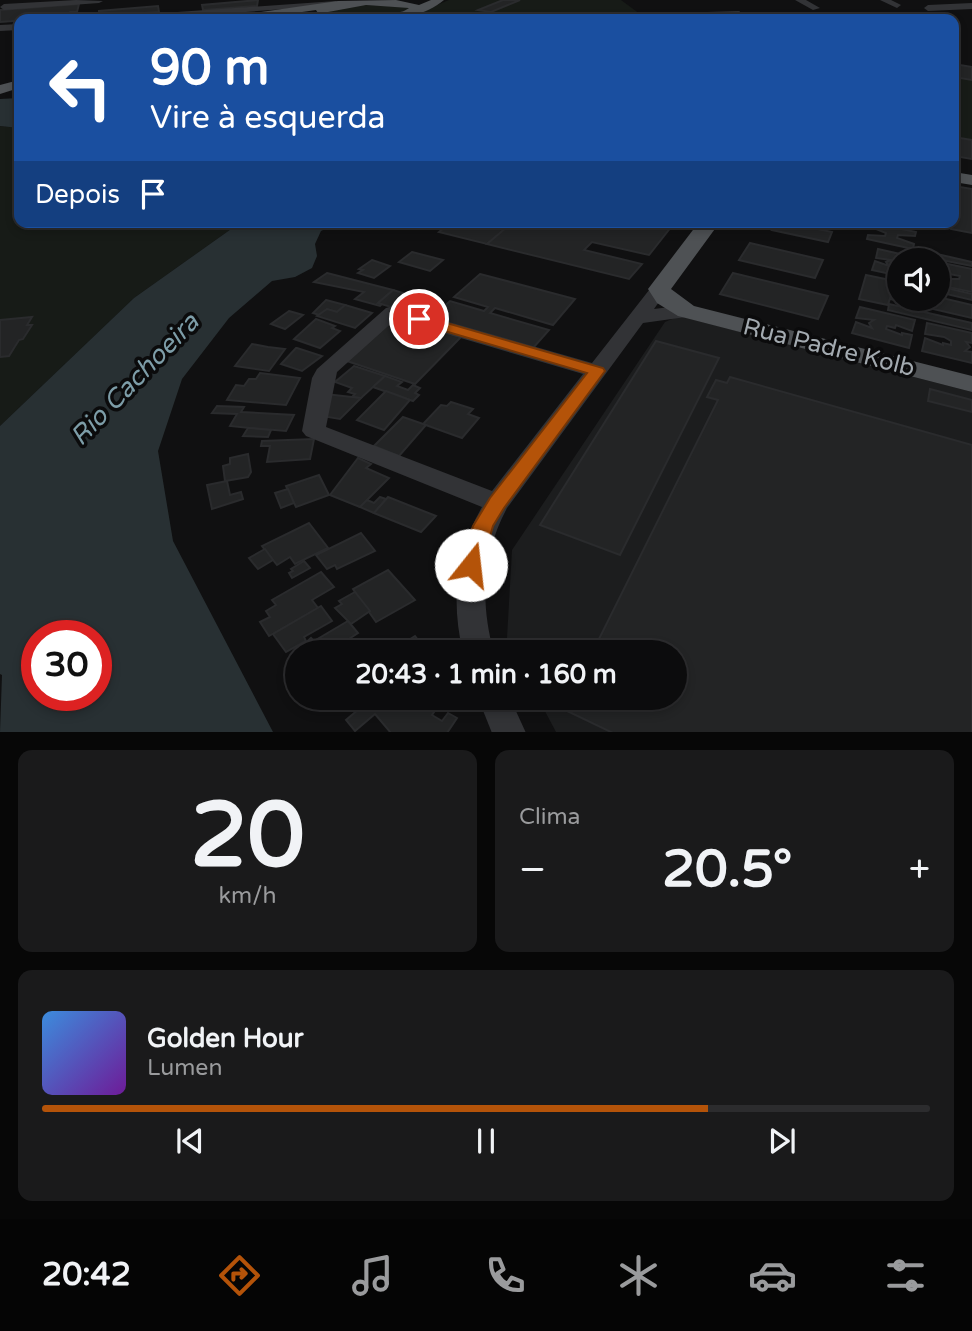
<!DOCTYPE html>
<html lang="pt">
<head>
<meta charset="utf-8">
<style>
  :root { --surface:#0c0c0d; --page:#1a1a1b; --text:#f1f3f6; --muted:#9a9b9d; --line:#2c2c2e; --accent:#b45309 }
  body { margin:0; font-family:"Varela Round",sans-serif; background:var(--page); color:var(--text); height:100vh; display:flex; flex-direction:column; font-size:26px; white-space:nowrap }
  * { box-sizing:border-box; margin:0 }
  p { font-size:23px; color:var(--muted) }
  .icon { flex:none; width:38px; height:38px; fill:none; stroke:currentColor; stroke-width:2; stroke-linecap:round; stroke-linejoin:round }
  .map { position:relative; height:732px; overflow:hidden }
  .side { display:flex; flex-direction:column; gap:18px; padding:18px; background:#070707; flex:1 }
  .side>* { flex:none }
  .banner { position:absolute; left:14px; top:14px; width:945px; height:214px; border-radius:14px; box-shadow:0 4px 10px #0003,0 0 0 2px var(--line); background:#1a4fa0; color:#fff; overflow:hidden }
  .controls { position:absolute; left:887px; top:248px; display:grid; gap:14px }
  .controls a { display:grid; place-items:center; width:63px; height:63px; border-radius:50%; background:var(--surface); box-shadow:0 4px 10px #0003,0 0 0 2px var(--line); font-size:35px }
  .speed { position:absolute; left:21px; top:620px; display:flex; gap:14px; font-size:35px; font-weight:700; text-align:center }
  .speed>* { display:grid; place-content:center; width:91px; height:91px; border-radius:50%; background:var(--surface); box-shadow:0 4px 10px #0003,0 0 0 2px var(--line); line-height:1 }
  .speed .limit { border:10px solid #d22; background:#fff; color:#111 }
  .pin { position:absolute; display:grid; place-items:center; width:60px; height:60px; color:#fff; margin:-30px; border:4px solid #fff; border-radius:50%; box-shadow:0 2px 7px #0007 }
  .me { position:absolute; width:77px; margin:-38px; rotate:16deg; stroke-linejoin:round; filter:drop-shadow(0 0 5px #0008) }
  .turn { display:flex; align-items:center; gap:24px; height:147px; padding:0 21px; font-size:32px }
  .turn .icon { width:91px; height:91px; stroke-width:2.5 }
  .turn b { display:block; font-size:49px; line-height:60px }
  .then { display:flex; align-items:center; height:66px; padding:0 21px; background:#0003; gap:14px; font-size:26px }
  .big { font-size:52px; font-weight:700; line-height:1.1 }
  .side .tile { flex:1; display:flex; flex-direction:column; justify-content:center; gap:10px; min-width:0; padding:0 24px; border-radius:14px; background:var(--page) }
  .side .dial { align-items:center; gap:0 }
  .dial b { font-size:91px; line-height:1 }
  .song { display:flex; align-items:center; gap:21px }
  .cover { width:84px; height:84px; border-radius:10px; background:linear-gradient(135deg,hsl(210 70% 55%),hsl(280 70% 35%)) }
  .played { height:7px; border-radius:4px; background:linear-gradient(90deg,var(--accent) 75%,var(--line) 75%) }
  .keys { display:flex; justify-content:space-around; direction:ltr }
  .heat { display:flex; justify-content:space-between; align-items:center; font-size:38px; direction:ltr }
  .side .tiles { flex:1; display:grid; gap:18px; grid-template-columns:1fr 1fr }
  .tile:last-child { grid-column:span 2 }
  .trip { position:absolute; left:285px; top:640px; width:402px; height:70px; border-radius:35px; background:var(--surface); box-shadow:0 4px 10px #0003,0 0 0 2px var(--line); font-weight:700; line-height:70px; text-align:center }
  .dock { display:flex; height:112px; justify-content:space-around; align-items:center; background:#050505; color:var(--muted) }
  .dock .icon { width:49px; height:49px }
  .dock .active { color:var(--accent) }
  .dock b { font-size:32px; color:var(--text) }
  .map>svg:first-child { display:block }
  .built { fill:#1c1d1e }
  .green { fill:#171b17 }
  .water { fill:#283033; fill-rule:evenodd }
  .building { fill:#232425; stroke:#2a2b2d; stroke-width:2 }
  .lines { fill:none; stroke-linecap:round; stroke-linejoin:round }
  .minor { fill:#323336; fill-rule:evenodd }
  .major { fill:#4e5154; fill-rule:evenodd }
  .route { fill:#b45309; stroke:#753606; stroke-width:2 }
  .labels { text-anchor:middle; stroke-width:7; stroke-linejoin:round; paint-order:stroke }
  .street-label { font-size:24px; fill:#a3aab0; stroke:#0b0b0c }
  .water-label { font-size:26px; font-style:italic; fill:#7d9da8; stroke:#0b0b0c }
</style>
</head>
<body>
<div class="map">
<svg width="972" height="733" viewBox="0 0 972 733">
  <rect width="100%" height="100%" fill="#101011"/>
  <polygon class="built" points="679,316 972,392 972,732 556,732 538,698 676,698 676,653 514,653 507,638 512,550 665,322"/>
  <g class="green">
    <polygon points="449,0 621,0 640,14 602,19 403,19"/>
    <path d="M345,4L408,7V10C381,20 353,23 326,12Z"/>
    <polygon points="954,64 972,67 972,159 954,156"/>
    <polygon points="0,126 19,128 19,222 241,222 134,298 0,426"/>
  </g>
  <g class="water">
    <polygon points="19,98 19,128 0,126 0,99"/>
    <path d="M241,222H340L321,231L315,244L317,256L312,268L295,277L272,281L229,318L182,379L158,451L173,541L273,732H0L2,675L0,674V426L134,298ZM37,635H96V695H37Z"/>
  </g>
  <g class="building">
    <polygon points="258,0 257,6 203,10 202,5"/>
    <polygon points="503,0 520,0 491,12 478,10"/>
    <polygon points="79,4 77,12 70,12 69,17 0,22 0,10"/>
    <polygon points="158,6 159,12 99,16 99,11"/>
    <polygon points="954,64 972,67 972,80 954,77"/>
    <polygon points="954,137 972,140 972,159 954,156"/>
    <polygon points="954,186 972,189 972,233 951,229 958,193 954,192"/>
    <polygon points="451,222 513,222 487,244 439,232"/>
    <polygon points="513,222 675,222 649,255 592,242 584,250 642,264 629,279 487,244"/>
    <polygon points="783,222 832,232 828,242 772,230 776,225 780,226"/>
    <polygon points="872,223 916,232 915,236 898,235 897,238 914,244 913,249 867,239 868,235 885,236 886,233 871,227"/>
    <polygon points="750,243 823,260 815,278 739,260"/>
    <polygon points="878,249 927,260 927,261 900,261 900,276 872,270 875,261 889,266 886,262 891,260 876,258"/>
    <polygon points="412,252 443,260 430,271 399,262"/>
    <polygon points="937,254 972,262 972,266 936,259"/>
    <polygon points="372,260 390,266 374,278 358,273 363,270 359,269"/>
    <polygon points="938,262 972,269 972,292 938,285 938,274 952,279 959,279 960,276 938,272"/>
    <polygon points="327,273 393,290 378,303 382,304 380,306 355,299 364,292 314,282"/>
    <polygon points="733,273 828,296 818,319 720,294"/>
    <polygon points="480,274 575,299 553,325 495,308 490,313 549,330 533,348 431,318 450,301 484,311 488,307 454,297"/>
    <polygon points="866,275 895,281 888,305 859,299"/>
    <polygon points="938,286 972,294 972,300 938,292"/>
    <polygon points="893,287 900,289 900,299 938,297 972,305 972,318 890,299"/>
    <polygon points="393,290 406,294 391,307 378,303"/>
    <polygon points="326,300 345,305 337,312 327,309 319,315 313,313"/>
    <polygon points="889,304 972,323 972,330 888,310"/>
    <polygon points="345,305 372,313 355,328 317,316 327,309 337,312"/>
    <polygon points="860,307 915,320 912,331 896,325 895,328 887,326 886,329 902,335 902,333 912,335 909,348 852,333 856,322 872,328 869,323 874,320 856,318"/>
    <polygon points="289,311 303,315 285,329 271,324"/>
    <polygon points="32,317 27,325 32,325 23,339 19,340 9,356 0,357 0,320"/>
    <polygon points="395,318 461,337 415,384 347,361"/>
    <polygon points="316,319 335,326 332,328 340,331 320,348 294,339"/>
    <polygon points="927,323 972,333 972,343 966,342 970,347 965,351 972,352 972,363 922,351 925,338 943,345 943,343 951,345 951,341 944,337 925,334"/>
    <polygon points="656,341 719,358 620,555 540,525"/>
    <polygon points="252,344 268,347 285,349 269,371 235,366"/>
    <polygon points="296,348 297,348 322,356 302,371 281,364"/>
    <polygon points="354,366 385,376 361,398 352,397 355,394 348,392 352,388 335,382"/>
    <polygon points="260,373 300,378 286,405 227,400 236,385 244,386 249,379 256,379"/>
    <polygon points="385,376 402,382 397,386 408,390 413,385 420,388 415,393 419,395 413,401 373,387"/>
    <polygon points="730,377 972,445 972,733 613,733 563,709 569,698 676,698 676,653 592,653 718,400 707,397 716,380 727,383"/>
    <polygon points="930,389 972,400 972,412 928,401"/>
    <polygon points="386,391 410,400 384,430 357,420"/>
    <polygon points="325,394 361,398 340,419 322,416"/>
    <polygon points="451,402 473,409 468,414 479,418 462,438 423,424 441,405 447,406"/>
    <polygon points="217,406 244,407 241,412 294,415 286,431 250,428 230,426 237,414 212,413"/>
    <polygon points="403,417 426,425 399,456 374,446"/>
    <polygon points="248,428 250,428 271,430 268,437 243,436"/>
    <polygon points="314,439 310,459 267,462 270,446 261,446 262,441"/>
    <polygon points="248,454 251,472 248,477 225,481 223,466 230,464 230,458"/>
    <polygon points="358,458 371,464 366,468 389,478 360,507 330,495"/>
    <polygon points="319,475 329,495 296,507 286,486"/>
    <polygon points="227,481 230,495 241,492 243,499 212,509 207,485"/>
    <polygon points="288,489 294,503 281,508 275,493"/>
    <polygon points="380,497 386,499 374,513 360,507 367,500 374,503"/>
    <polygon points="388,497 436,516 421,532 374,513"/>
    <polygon points="309,523 328,548 295,564 290,557 277,565 262,546"/>
    <polygon points="361,533 375,551 337,569 335,565 327,569 316,555"/>
    <polygon points="265,549 273,560 258,569 249,558"/>
    <polygon points="304,561 310,568 292,578 289,573 293,571 291,569"/>
    <polygon points="388,570 415,600 376,622 353,589"/>
    <polygon points="321,572 334,587 312,600 318,608 269,636 260,622 270,617 266,611 276,605 272,600"/>
    <polygon points="355,592 370,611 351,624 335,608 342,604 339,601"/>
    <polygon points="321,606 332,621 304,637 306,641 286,652 273,634"/>
    <polygon points="348,621 358,633 327,653 298,653 298,668 288,659 311,638 314,641"/>
    <polygon points="415,636 428,653 388,653"/>
    <polygon points="351,638 364,653 331,653"/>
    <polygon points="372,698 417,698 419,701 421,698 444,698 432,715 442,721 448,713 457,718 447,733 391,733 375,714 355,731 346,720"/>
  </g>
  <g class="lines">
    <g class="minor">
      <polygon points="76,0 103,1 99,3 4,10 0,7 4,4"/>
      <polygon points="795,0 806,0 820,8 813,10"/>
      <polygon points="880,0 891,0 901,5 897,8"/>
      <polygon points="336,1 339,5 152,19 116,19 120,16"/>
      <polygon points="972,3 972,9 928,11 924,8 928,5"/>
      <polygon points="740,11 737,16 603,18 607,15"/>
      <polygon points="19,24 19,30 0,31 0,25"/>
      <path d="M659,284L668,289L654,309L686,305L696,311L686,317L643,323L507,508C482,555 480,602 494,653H463C451,601 455,554 482,507L306,436L302,431L312,378L317,369L386,308L393,306L592,363L653,285ZM396,319L583,374L492,491L326,427L337,372Z"/>
      <polygon points="478,698 510,698 526,733 492,733"/>
    </g>
    <g class="major">
      <path d="M396,0L419,5L431,0H444C423,17 397,20 370,19C381,12 399,16 409,8L366,5L328,12L344,19L321,18L316,10L254,19H227L233,16L338,1Z"/>
      <polygon points="19,80 19,88 0,94 0,85"/>
      <polygon points="954,172 972,175 972,185 954,182"/>
      <polygon points="699,222 720,222 671,289 694,306 972,376 972,392 678,316 657,303 648,289"/>
    </g>
  </g>
  <polygon class="route" points="419,315 603,368 605,371 504,508 493,526 482,565 479,571 471,574 464,571 460,565 473,526 490,498 587,373 414,322 411,319 414,316"/>
  <g class="labels">
    <g class="street-label">
      <text transform="translate(829 347) rotate(14)" y="8">Rua Padre Kolb</text>
    </g>
    <g class="water-label">
      <text transform="translate(134 379) rotate(-46)" y="9">Rio Cachoeira</text>
    </g>
  </g>
</svg>
<div class="controls">
<a><svg class="icon" aria-label="sound" viewBox="0 0 24 24"><path d="M4 9h4l5-4v14l-5-4H4zM17 9q2 3 0 6"/></svg></a>
</div>
<div class="speed"><div class="limit">30</div></div>
<div class="pin" style="left:419px;top:319px;background:#d93025"><svg class="icon" aria-label="arrive" viewBox="0 0 24 24"><path d="M6 21V4h12l-3 4 3 4H6"/></svg></div>
<svg class="me" style="left:471px;top:565px" viewBox="-20 -20 40 40"><circle r="19" fill="#fff"/><path d="M0-13L10 11 0 6-10 11z" fill="#b45309"/></svg>
<div class="trip">20:43 · 1 min · 160 m</div>
<div class="banner">
<div class="turn"><svg class="icon" aria-label="left" viewBox="0 0 24 24"><path d="M17 20v-9H6M10 6l-5 5 5 5"/></svg><div><b>90 m</b>Vire à esquerda</div></div>
<div class="then">Depois<svg class="icon" aria-label="arrive" viewBox="0 0 24 24"><path d="M6 21V4h12l-3 4 3 4H6"/></svg></div>
</div>
</div>
<section class="side">
<div class="tiles">
<div class="tile dial"><b>20</b><p>km/h</p></div>
<div class="tile"><p>Clima</p>
<div class="heat"><a>−</a><b class="big">20.5°</b><a>+</a></div>
</div>
<div class="tile">
<div class="song"><i class="cover"></i><div><b>Golden Hour</b><p>Lumen</p></div></div>
<div class="played"></div>
<div class="keys"><svg class="icon" aria-label="previous" viewBox="0 0 24 24"><path d="M18 5L8 12l10 7zM5 5v14"/></svg><svg class="icon" aria-label="pause" viewBox="0 0 24 24"><path d="M8 5v14M16 5v14"/></svg><svg class="icon" aria-label="next" viewBox="0 0 24 24"><path d="M6 5l10 7-10 7zM19 5v14"/></svg></div>
</div>
</div>
</section>
<nav class="dock">
<b>20:42</b>
<svg class="icon active" aria-label="directions" viewBox="0 0 24 24"><path d="M12 3l9 9-9 9-9-9zM9 14v-3h6M13 9l2 2-2 2"/></svg>
<svg class="icon" aria-label="music" viewBox="0 0 24 24"><path d="M9 18V5l10-2v13"/><circle cx="6" cy="18" r="3"/><circle cx="16" cy="16" r="3"/></svg>
<svg class="icon" aria-label="phone" viewBox="0 0 24 24"><path d="M5 4h4l2 5-3 2q2 4 5 5l2-3 5 2v4C11 20 4 13 5 4z"/></svg>
<svg class="icon" aria-label="climate" viewBox="0 0 24 24"><path d="M12 3v18M4 7l16 10M4 17L20 7"/></svg>
<svg class="icon" aria-label="car" viewBox="0 0 24 24"><path d="M5 17H2v-5l4-1 3-4h7l3 4 3 1v5h-3M9 17h6M6 11h13"/><circle cx="7" cy="17" r="2"/><circle cx="17" cy="17" r="2"/></svg>
<svg class="icon" aria-label="filters" viewBox="0 0 24 24"><path d="M4 7h16M4 17h16"/><circle cx="9" cy="7" r="2"/><circle cx="15" cy="17" r="2"/></svg>
</nav>
</body>
</html>
